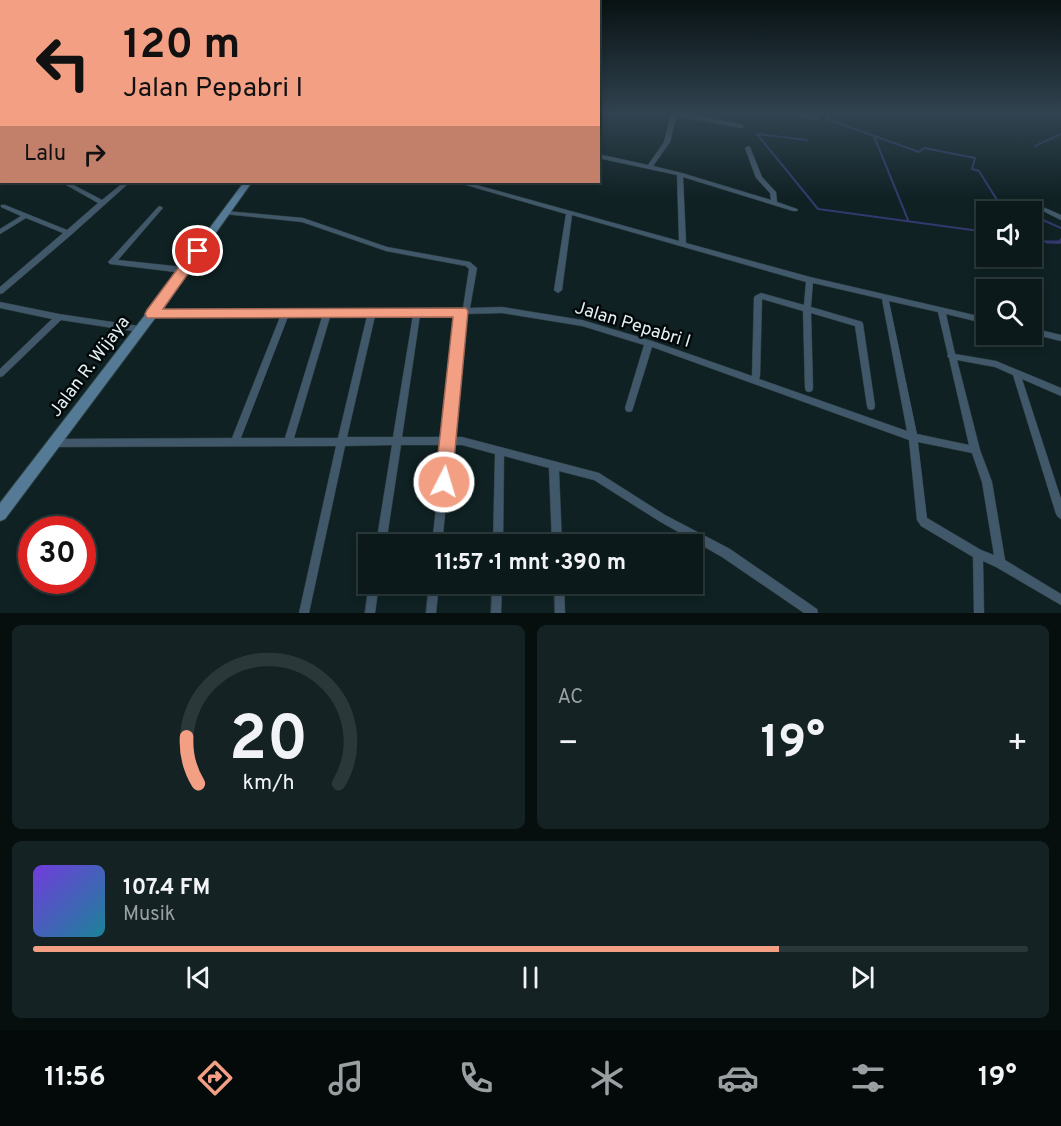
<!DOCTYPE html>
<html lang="id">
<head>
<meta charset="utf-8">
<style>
  :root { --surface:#0b191a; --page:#142223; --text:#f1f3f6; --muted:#9aa0a2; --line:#2b3839; --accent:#f39f84 }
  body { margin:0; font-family:Overpass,sans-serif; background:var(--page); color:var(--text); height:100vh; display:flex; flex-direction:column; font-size:22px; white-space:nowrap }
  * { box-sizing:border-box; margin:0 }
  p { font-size:20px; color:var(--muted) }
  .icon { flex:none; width:33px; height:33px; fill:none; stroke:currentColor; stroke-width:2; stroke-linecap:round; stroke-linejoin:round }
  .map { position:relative; height:613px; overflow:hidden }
  .side { display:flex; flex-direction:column; gap:12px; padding:12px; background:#060e0e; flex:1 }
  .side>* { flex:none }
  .hud { position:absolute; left:0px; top:0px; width:600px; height:183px; box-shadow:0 3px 9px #0003,0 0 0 2px var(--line); background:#f39f84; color:#111; overflow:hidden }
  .fabs { position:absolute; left:976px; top:201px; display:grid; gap:12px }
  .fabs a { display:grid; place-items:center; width:66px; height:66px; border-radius:0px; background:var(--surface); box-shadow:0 3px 9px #0003,0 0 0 2px var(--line); font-size:30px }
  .speed { position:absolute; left:18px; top:516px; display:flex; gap:12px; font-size:30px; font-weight:700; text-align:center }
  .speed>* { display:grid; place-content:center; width:78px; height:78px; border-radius:50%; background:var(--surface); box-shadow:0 3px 9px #0003,0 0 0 2px var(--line); line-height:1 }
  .speed .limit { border:9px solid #d22; background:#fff; color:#111 }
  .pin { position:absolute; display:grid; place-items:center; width:51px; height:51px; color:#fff; margin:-26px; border:3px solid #fff; border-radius:50%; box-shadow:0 2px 6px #0007 }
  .me { position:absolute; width:66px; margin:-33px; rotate:5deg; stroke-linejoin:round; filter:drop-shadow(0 0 4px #0008) }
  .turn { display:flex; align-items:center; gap:21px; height:126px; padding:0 24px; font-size:27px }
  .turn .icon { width:78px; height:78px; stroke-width:2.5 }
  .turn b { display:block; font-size:42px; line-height:51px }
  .then { display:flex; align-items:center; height:57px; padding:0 24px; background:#0003; gap:12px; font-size:22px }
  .big { font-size:45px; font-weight:700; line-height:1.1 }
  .side .tile { flex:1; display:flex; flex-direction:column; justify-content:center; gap:9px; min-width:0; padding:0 21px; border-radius:9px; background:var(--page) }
  .side .dial { align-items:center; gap:0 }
  .dial svg { height:156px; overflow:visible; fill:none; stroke:var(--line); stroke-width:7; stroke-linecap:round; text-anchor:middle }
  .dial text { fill:var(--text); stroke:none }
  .song { display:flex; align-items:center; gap:18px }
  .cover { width:72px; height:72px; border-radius:9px; background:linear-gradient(135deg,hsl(260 70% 55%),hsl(190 70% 35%)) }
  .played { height:6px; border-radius:3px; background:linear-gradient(90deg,var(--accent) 75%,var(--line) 75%) }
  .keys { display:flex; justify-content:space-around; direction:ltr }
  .heat { display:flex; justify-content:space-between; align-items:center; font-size:33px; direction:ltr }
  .side .tiles { flex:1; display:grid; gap:12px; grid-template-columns:1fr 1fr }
  .tile:last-child { grid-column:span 2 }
  .trip { position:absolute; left:358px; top:534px; width:345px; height:60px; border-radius:0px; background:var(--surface); box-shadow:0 3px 9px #0003,0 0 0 2px var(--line); font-weight:700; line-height:60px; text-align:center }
  .dock { display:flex; height:96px; justify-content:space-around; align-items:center; background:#040a0a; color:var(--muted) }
  .dock .icon { width:42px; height:42px }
  .dock .current { color:var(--accent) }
  .dock b { font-size:27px; color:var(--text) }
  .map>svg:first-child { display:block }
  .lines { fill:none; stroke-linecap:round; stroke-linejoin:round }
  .stream-far1 { stroke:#33396e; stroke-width:2 }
  .stream { stroke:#33396e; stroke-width:3 }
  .street-casing { stroke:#2d3e40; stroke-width:1 }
  .secondary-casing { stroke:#2d3e40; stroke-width:2 }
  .street { fill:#41586a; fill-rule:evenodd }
  .secondary { fill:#547a96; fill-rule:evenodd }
  .route { fill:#f39f84; stroke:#9e6756; stroke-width:1.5 }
  .labels { text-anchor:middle; stroke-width:5; stroke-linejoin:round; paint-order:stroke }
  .street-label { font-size:18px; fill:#e5f0f2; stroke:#03090a }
</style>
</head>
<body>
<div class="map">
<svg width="1061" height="613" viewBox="0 0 1061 613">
  <rect width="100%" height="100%" fill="#0f2123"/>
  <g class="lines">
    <g class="stream-far1">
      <polyline points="827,113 827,119 919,152 924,148 975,158 972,169 979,171 997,200 1023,212"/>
      <polyline points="1058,113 1061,115"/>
      <polyline points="874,136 908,220"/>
      <polyline points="807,140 757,134 818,209 987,232"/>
      <polyline points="1035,146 1061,134"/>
      <polyline points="1032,215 1061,228"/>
      <polyline points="1032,240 1059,243 1061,239"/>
    </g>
    <polyline class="stream" points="1047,242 1060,242"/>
    <g class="street-casing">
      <g id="street">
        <path d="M671,113H680L741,124L744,126L741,128L676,116L670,142L653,166L682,173L771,200L770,193L756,178L745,148L748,146L750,147L762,177L776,192L777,202L797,209L798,210L797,211H793L683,177L686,243L810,277L987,318V324L946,314L955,354L996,361L1061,388V396L1022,379L1061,499V519L1058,517L1056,514L1013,375L995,367L957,360L980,450L992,482L1005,560L1061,594V605L996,567L983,561L984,613H974L973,557L921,526L917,520L909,440L652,347L633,408L632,411L629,412L626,411L625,408L644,345L582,326L502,313L465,314L452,437H462L599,473L665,515L730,549L817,609L818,613H804L722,557L659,521L594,480L559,471L562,544H552L549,468L504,456L503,544H493L495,454L462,445H452L442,544H432L443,445H401L386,544H376L392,445L345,446L309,613H299L336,446L53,447L50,446L48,443L50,440L53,439L232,438L280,317H152L149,316L148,314L149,312L327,311L463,308L469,269L466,266L386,251L302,222L224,214L223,213L226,211L303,218L387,247L470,262L477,268L470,308L502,307L582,320L652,341L752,376L754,298L755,296L761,293L804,305L806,282L572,215L562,290L558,293L554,290L566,214L459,183L458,182H466L679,241L677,175L598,158V154L648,165L664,142ZM813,283L882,299L907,431L759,379L760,376L762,299L803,311L805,388L806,391L809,392L812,391L813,388L811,313L855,326L867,406L868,409L871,410L874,409L875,406L863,324L862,322L859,321L811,307ZM889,301L938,312L948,355L947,356L949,358L969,445L917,434ZM457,314L444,437H402L420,315ZM413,315L393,437H347L375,316ZM367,316L338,438H294L330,317ZM288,317H322L285,438H241ZM918,442L972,453L982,482L994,555L981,550L927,518Z"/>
        <path d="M786,113C797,113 809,114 819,118L816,120Z"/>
        <rect x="0" y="133" width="2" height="4"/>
        <polygon points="61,182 68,182 102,200 124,182 130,182 71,235 3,293 0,294 0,287 63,233 26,218 0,234 0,229 21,216 1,207 1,205 5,205 67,230 98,203"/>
        <polygon points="160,206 163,208 162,209 118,260 183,267 187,270 186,272 183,273 110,264 108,262 110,260 158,207"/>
        <polygon points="1045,208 1061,215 1061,220 1043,211 1042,210 1043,209"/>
        <polygon points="0,302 59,314 139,326 142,327 143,329 142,331 139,332 61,320 3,376 0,377 0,369 52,319 0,308"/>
        <polygon points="1032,328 1061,335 1061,341 1032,334"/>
        <polygon points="369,583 379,584 375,613 365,613"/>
        <polygon points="429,584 439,584 436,613 426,613"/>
        <polygon points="492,584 502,584 501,613 491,613"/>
        <polygon points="554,584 564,584 565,613 555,613"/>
      </g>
    </g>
    <g class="secondary-casing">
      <polygon id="secondary" points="244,182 252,182 156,317 5,519 0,521 0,503 148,311"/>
    </g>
    <use href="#street" class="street"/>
    <use href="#secondary" class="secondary"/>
  </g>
  <linearGradient id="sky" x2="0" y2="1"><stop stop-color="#081213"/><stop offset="0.57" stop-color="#314350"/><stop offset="1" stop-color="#314350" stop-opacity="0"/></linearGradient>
  <rect width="1061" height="199" fill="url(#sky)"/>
  <polygon class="route" points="198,247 204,251 163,309 466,308 468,311 452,482 450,487 444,490 437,487 435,482 453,317 147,318 145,314 147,310 193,248"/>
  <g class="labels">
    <g class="street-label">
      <text transform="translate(633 324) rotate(17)" y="6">Jalan Pepabri I</text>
      <text transform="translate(89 366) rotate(-53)" y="6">Jalan R. Wijaya</text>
    </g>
  </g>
</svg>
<div class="fabs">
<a><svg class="icon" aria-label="sound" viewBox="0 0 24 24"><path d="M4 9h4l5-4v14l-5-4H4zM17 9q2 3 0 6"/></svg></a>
<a><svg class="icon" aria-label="search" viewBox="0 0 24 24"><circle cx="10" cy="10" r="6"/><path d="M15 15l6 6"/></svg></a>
</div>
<div class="speed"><div class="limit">30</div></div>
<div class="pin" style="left:198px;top:251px;background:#d93025"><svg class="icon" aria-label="arrive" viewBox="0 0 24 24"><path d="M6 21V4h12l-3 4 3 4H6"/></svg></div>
<svg class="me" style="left:444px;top:482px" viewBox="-20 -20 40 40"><circle r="17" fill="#f39f84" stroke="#fff" stroke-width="3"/><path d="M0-11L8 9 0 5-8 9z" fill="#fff"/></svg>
<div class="trip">11:57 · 1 mnt · 390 m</div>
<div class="hud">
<div class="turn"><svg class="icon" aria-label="left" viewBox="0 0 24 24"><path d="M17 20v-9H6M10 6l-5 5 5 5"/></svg><div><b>120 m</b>Jalan Pepabri I</div></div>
<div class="then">Lalu<svg class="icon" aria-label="right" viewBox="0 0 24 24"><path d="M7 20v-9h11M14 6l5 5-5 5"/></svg></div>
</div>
</div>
<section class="side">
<div class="tiles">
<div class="tile dial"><svg viewBox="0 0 100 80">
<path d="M14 69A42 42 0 1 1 86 69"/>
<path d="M14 69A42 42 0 0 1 8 45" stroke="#f39f84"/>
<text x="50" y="56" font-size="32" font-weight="700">20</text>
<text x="50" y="72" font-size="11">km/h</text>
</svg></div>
<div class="tile"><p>AC</p>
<div class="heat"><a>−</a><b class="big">19°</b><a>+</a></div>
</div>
<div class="tile">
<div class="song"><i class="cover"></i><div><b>107.4 FM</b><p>Musik</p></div></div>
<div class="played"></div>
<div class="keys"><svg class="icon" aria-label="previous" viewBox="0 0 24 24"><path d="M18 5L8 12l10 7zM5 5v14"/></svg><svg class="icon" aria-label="pause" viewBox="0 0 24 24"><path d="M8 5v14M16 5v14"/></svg><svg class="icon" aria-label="next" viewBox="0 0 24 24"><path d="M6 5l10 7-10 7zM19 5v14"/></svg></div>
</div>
</div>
</section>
<nav class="dock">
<b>11:56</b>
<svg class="icon current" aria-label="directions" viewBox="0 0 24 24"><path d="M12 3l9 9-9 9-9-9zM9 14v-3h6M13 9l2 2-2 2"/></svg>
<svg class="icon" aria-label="music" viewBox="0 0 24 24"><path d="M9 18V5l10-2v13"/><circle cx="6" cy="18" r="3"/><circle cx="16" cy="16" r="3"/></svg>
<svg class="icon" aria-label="phone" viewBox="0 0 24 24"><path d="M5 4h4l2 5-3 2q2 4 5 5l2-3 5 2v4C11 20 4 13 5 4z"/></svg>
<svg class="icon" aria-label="climate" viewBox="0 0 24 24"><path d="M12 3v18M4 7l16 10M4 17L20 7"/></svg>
<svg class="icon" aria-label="car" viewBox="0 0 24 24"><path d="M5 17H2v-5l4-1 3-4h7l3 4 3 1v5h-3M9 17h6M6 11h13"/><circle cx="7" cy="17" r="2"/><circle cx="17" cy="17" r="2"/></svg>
<svg class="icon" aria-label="filters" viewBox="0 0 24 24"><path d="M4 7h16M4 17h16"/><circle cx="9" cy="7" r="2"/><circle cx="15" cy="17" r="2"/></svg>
<b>19°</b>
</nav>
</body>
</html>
